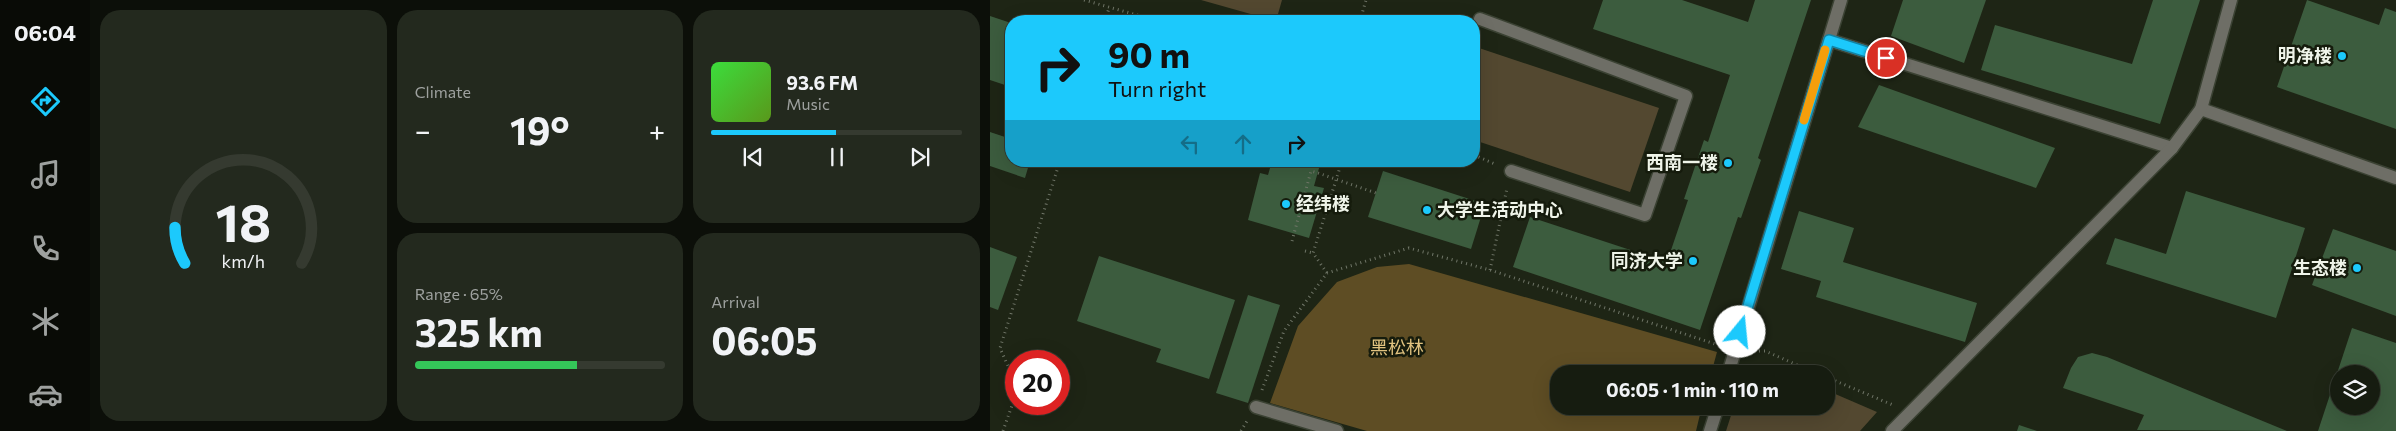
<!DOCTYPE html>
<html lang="en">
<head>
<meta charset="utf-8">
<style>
  :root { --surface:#161c10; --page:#23291e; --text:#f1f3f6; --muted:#9ea19f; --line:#353a30; --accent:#1cc9fc }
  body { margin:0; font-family:Commissioner,"Noto Sans SC",sans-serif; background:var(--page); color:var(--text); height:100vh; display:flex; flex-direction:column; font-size:19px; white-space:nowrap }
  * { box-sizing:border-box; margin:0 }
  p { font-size:16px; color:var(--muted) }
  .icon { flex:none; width:28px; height:28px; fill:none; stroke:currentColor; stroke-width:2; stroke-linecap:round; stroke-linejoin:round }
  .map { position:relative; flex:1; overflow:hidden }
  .drawer { display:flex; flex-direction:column; gap:10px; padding:10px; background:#0c0f09; width:900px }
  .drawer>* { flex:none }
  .top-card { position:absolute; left:15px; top:15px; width:475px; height:152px; border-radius:20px; box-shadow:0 5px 20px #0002,0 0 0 1px var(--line); background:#1cc9fc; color:#111; overflow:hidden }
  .fabs { position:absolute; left:1340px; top:365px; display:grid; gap:10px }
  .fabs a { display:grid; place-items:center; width:50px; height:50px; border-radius:50%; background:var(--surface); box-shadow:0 5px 20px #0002,0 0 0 1px var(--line); font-size:25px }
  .speed { position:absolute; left:15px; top:350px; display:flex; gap:10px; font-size:25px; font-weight:700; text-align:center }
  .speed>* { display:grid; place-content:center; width:65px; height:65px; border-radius:50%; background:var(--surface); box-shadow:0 5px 20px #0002,0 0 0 1px var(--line); line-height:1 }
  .speed .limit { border:8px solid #d22; background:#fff; color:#111 }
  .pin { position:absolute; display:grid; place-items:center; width:42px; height:42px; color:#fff; margin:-21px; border:2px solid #fff; border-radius:50%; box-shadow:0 1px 5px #0007 }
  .me { position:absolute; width:55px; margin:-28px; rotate:17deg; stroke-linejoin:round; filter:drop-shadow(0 0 4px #0008) }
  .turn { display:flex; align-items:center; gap:18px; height:105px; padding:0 20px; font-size:22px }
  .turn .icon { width:65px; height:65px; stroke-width:2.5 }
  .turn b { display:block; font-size:35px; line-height:42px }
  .lanes { display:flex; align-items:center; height:48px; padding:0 20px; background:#0003; justify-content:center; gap:25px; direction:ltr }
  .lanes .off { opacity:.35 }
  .big { font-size:38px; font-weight:700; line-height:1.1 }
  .drawer .card { flex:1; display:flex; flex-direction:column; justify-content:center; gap:8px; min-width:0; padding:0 18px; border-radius:20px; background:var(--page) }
  .drawer .dial { align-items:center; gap:0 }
  .dial svg { height:130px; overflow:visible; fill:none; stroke:var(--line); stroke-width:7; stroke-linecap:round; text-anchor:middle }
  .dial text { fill:var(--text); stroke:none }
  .song { display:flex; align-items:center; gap:15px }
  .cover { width:60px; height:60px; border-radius:8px; background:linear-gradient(135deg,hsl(120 70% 55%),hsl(90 70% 35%)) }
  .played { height:5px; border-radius:2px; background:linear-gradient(90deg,var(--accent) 50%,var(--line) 50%) }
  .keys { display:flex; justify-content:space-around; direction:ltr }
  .heat { display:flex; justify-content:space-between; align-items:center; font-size:28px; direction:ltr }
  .charge { height:8px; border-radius:4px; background:linear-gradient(90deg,#34c759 65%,var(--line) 0) }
  .drawer .tiles { flex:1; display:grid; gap:10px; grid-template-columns:repeat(3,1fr) }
  .card:first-child { grid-row:span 2 }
  .trip { position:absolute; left:560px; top:365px; width:285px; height:50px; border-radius:20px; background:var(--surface); box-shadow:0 5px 20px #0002,0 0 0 1px var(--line); font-weight:700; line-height:50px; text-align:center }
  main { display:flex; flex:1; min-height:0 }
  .tabs { display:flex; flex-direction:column; width:90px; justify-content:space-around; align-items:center; background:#090b06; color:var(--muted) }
  .tabs .icon { width:35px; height:35px }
  .tabs .on { color:var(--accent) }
  .tabs b { font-size:22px; color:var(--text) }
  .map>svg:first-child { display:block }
  .green { fill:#534830 }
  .forest { fill:#5e4d24 }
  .building { fill:#3c5c3e; fill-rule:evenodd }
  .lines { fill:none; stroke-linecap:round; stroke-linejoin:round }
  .minor-casing { stroke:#3b4233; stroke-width:15 }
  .path { stroke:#707668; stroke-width:3; stroke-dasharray:1 4; stroke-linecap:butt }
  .minor { stroke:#6e6e66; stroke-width:12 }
  .path-bridge { stroke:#707668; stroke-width:3; stroke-dasharray:1 4; stroke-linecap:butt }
  .route-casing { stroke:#1283a4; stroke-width:12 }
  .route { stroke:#1cc9fc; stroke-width:9 }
  .slow { stroke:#f59e0b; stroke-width:9 }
  .poi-dot { fill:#1cc9fc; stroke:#151b0c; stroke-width:2 }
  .labels { text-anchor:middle; stroke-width:5; stroke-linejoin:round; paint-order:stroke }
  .poi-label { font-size:18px; font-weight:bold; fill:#eff4e9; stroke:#151b0c; text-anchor:end }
  .park-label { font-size:18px; fill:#e0c27f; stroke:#151b0c }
</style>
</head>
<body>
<main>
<nav class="tabs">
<b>06:04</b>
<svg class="icon on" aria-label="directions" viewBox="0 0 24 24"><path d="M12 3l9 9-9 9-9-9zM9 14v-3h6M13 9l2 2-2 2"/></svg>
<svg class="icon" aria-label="music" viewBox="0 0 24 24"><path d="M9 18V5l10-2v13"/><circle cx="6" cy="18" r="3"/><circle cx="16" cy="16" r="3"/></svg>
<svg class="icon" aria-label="phone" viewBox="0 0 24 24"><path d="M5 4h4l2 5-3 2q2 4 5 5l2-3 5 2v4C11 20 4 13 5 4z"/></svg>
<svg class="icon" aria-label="climate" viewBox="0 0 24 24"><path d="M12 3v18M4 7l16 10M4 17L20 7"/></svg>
<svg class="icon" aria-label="car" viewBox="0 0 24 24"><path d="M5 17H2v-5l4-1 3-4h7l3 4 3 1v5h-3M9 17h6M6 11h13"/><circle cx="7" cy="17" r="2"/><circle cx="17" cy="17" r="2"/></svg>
</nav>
<section class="drawer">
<div class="tiles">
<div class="card dial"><svg viewBox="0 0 100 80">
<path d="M14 69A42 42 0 1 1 86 69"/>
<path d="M14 69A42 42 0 0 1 8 47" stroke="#1cc9fc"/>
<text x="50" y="56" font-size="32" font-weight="700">18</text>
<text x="50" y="72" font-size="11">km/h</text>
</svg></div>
<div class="card"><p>Climate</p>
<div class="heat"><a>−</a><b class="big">19°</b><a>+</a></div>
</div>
<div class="card">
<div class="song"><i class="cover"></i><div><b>93.6 FM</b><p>Music</p></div></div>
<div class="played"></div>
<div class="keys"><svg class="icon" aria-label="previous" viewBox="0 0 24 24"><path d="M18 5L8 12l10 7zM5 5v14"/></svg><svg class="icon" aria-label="pause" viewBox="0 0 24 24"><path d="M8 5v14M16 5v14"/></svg><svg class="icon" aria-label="next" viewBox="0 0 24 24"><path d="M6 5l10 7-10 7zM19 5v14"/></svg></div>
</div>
<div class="card"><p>Range · 65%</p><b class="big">325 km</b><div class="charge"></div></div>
<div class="card"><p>Arrival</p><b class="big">06:05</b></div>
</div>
</section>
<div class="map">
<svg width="1406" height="431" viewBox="0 0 1406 431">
  <rect width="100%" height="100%" fill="#1e2515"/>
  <g class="green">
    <polygon points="211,0 292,0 286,21"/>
    <polygon points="486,47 669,108 640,192 484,140 484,53"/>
    <polygon points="783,366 800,374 756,374 756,373"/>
    <polygon points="836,390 887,412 870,431 736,431 744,406 836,406"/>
  </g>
  <polygon class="forest" points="419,264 727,352 721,374 569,374 569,406 712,406 706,431 377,431 280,403 308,326 347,282 387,267"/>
  <g class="building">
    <polygon points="613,0 692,0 758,22 765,0 821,0 768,158 771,160 751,218 748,217 710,330 523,267 540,217 677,262 698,200 694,199 714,140 718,142 740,75 603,29"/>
    <polygon points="913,0 996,0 974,63 901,36"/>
    <polygon points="1163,0 1210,0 1170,124 991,70 1005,25 1142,64"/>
    <polygon points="1317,0 1389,25 1395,8 1406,12 1406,129 1287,87"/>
    <polygon points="0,16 21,23 21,87 0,80"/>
    <polygon points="889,85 1065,148 1046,188 868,127"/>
    <polygon points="0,132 21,139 21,161 40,161 35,178 0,166"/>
    <polygon points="282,161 331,161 324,186 334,188 319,238 258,220 270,173 278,175"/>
    <polygon points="393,171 495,204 481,249 378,217"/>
    <polygon points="1196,191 1315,228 1286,318 1116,264 1125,238 1176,254"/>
    <polygon points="809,211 864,228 853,262 987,303 975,342 826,297 831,281 791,269"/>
    <polygon points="1343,229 1406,251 1406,316 1322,285"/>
    <polygon points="0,247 27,257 8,310 0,307"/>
    <polygon points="109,256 245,300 219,379 166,362 171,349 87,321"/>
    <polygon points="258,295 290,305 258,403 226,393"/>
    <path d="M1362,328L1406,343V431H1328ZM1349,374H1381V406H1349Z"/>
    <polygon points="1102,353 1117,357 1297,431 1147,430 1154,415 1073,388 1081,368 1088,357"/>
    <polygon points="1029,425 1047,431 1027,431"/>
  </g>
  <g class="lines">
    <g class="minor-casing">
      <g id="minor">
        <polyline points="490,19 696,96 655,215 521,171"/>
        <polyline points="839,40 1182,148"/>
        <polyline points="1211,109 1406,178"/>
        <polyline points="738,374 851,0"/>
        <polyline points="266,407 347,431"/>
        <polyline points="720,431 728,406"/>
        <polyline points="902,431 1182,148 1211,109 1241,0"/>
      </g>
    </g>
    <g class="path">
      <polyline points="94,0 168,21"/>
      <polyline points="115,21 119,8"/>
      <polyline points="370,21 376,0"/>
      <polyline points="484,155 505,164"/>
      <polyline points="302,241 321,171 328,173"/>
      <polyline points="315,251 323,253"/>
      <polyline points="500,270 517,188"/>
      <polyline points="337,273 323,253 352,161"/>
      <polyline points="764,351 775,351 828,374"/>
      <polyline points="836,377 903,405"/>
      <polyline points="26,384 10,348 70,161"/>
      <polyline points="272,390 294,331 337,273 419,248 500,270 728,345"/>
      <polyline points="13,431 26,394"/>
      <polyline points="251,431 257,421"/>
    </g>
    <use href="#minor" class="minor"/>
    <polyline class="path-bridge" points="328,173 386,193"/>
  </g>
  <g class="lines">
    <g class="route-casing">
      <polyline id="route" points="750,332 839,40 896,58"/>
    </g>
    <use href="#route" class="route"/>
    <polyline class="slow" points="814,120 835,50"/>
  </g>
  <g class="poi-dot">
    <circle cx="1352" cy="56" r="5"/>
    <circle cx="738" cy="163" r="5"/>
    <circle cx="296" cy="204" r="5"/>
    <circle cx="437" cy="210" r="5"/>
    <circle cx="703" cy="261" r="5"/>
    <circle cx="1367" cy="268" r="5"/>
  </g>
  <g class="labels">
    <g class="poi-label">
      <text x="1342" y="62">明净楼</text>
      <text x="728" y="169">西南一楼</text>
      <text x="306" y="210" text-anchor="start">经纬楼</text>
      <text x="447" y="216" text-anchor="start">大学生活动中心</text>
      <text x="693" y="267">同济大学</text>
      <text x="1357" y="274">生态楼</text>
    </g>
    <g class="park-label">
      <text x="407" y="354">黑松林</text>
    </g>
  </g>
</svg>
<div class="fabs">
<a><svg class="icon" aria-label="layers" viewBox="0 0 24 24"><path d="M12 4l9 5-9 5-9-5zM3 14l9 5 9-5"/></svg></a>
</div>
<div class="speed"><div class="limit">20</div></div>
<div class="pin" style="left:896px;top:58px;background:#d93025"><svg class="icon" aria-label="arrive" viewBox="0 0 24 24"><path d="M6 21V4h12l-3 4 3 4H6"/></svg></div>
<svg class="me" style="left:750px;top:332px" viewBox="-20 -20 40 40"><circle r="19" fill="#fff"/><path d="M0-13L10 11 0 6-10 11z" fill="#1cc9fc"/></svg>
<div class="trip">06:05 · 1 min · 110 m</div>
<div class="top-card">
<div class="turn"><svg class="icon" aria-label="right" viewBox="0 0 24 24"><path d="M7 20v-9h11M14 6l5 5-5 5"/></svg><div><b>90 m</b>Turn right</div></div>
<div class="lanes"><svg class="icon off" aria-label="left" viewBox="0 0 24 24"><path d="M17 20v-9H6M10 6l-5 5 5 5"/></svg><svg class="icon off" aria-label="ahead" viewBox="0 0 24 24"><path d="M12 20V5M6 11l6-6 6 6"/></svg><svg class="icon" aria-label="right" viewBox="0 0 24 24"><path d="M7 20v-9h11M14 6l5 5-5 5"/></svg></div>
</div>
</div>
</main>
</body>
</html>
